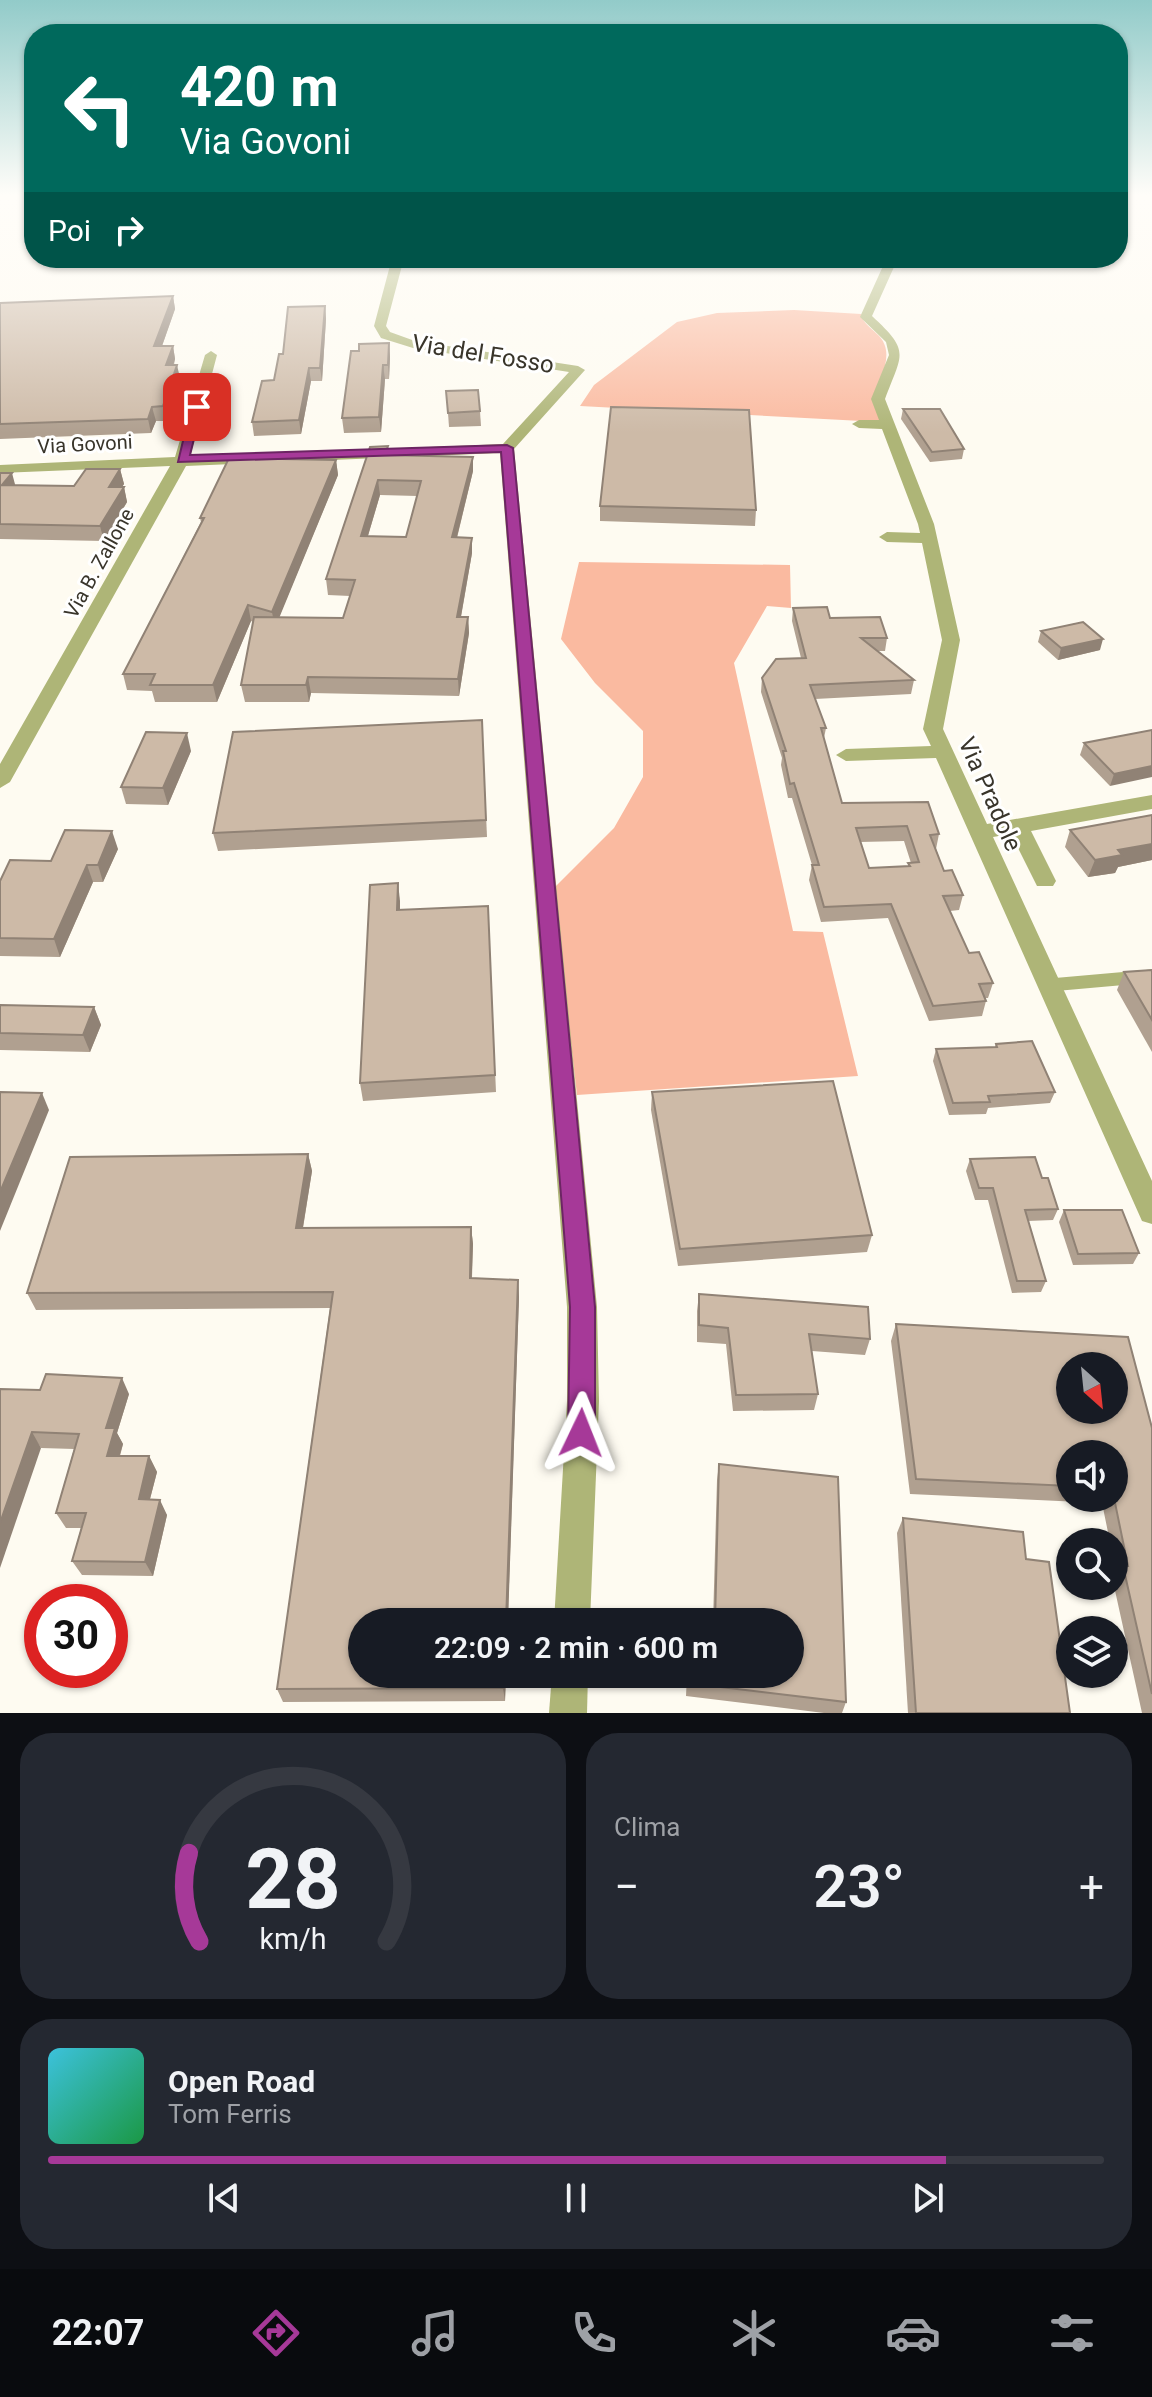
<!DOCTYPE html>
<html lang="it">
<head>
<meta charset="utf-8">
<style>
  :root { --surface:#171b24; --page:#242831; --text:#f1f3f6; --muted:#9ea1a6; --line:#363941; --accent:#a63998 }
  body { margin:0; font-family:Roboto,sans-serif; background:var(--page); color:var(--text); height:100vh; display:flex; flex-direction:column; font-size:30px; white-space:nowrap }
  * { box-sizing:border-box; margin:0 }
  p { font-size:26px; color:var(--muted) }
  .icon { flex:none; width:44px; height:44px; fill:none; stroke:currentColor; stroke-width:2; stroke-linecap:round; stroke-linejoin:round }
  .map { position:relative; height:1713px; overflow:hidden }
  .details { display:flex; flex-direction:column; gap:20px; padding:20px; background:#0d0f14; flex:1 }
  .details>* { flex:none }
  .guide { position:absolute; left:24px; top:24px; width:1104px; height:244px; border-radius:32px; box-shadow:0 2px 6px #0004; background:#00695c; color:#fff; overflow:hidden }
  .needle { width:52px; rotate:153deg }
  .fabs { position:absolute; left:1056px; top:1352px; display:grid; gap:16px }
  .fabs a { display:grid; place-items:center; width:72px; height:72px; border-radius:50%; background:var(--surface); box-shadow:0 2px 6px #0004; font-size:40px }
  .speed { position:absolute; left:24px; top:1584px; display:flex; gap:16px; font-size:40px; font-weight:700; text-align:center }
  .speed>* { display:grid; place-content:center; width:104px; height:104px; border-radius:50%; background:var(--surface); box-shadow:0 2px 6px #0004; line-height:1 }
  .speed .limit { border:12px solid #d22; background:#fff; color:#111 }
  .pin { position:absolute; display:grid; place-items:center; width:68px; height:68px; color:#fff; margin:-34px; border-radius:16px; box-shadow:0 4px 12px #0006 }
  .me { position:absolute; width:88px; margin:-44px; rotate:2deg; stroke-linejoin:round; filter:drop-shadow(0 0 6px #0008) }
  .turn { display:flex; align-items:center; gap:28px; height:168px; padding:0 24px; font-size:36px }
  .turn .icon { width:104px; height:104px; stroke-width:2.5 }
  .turn b { display:block; font-size:56px; line-height:68px }
  .then { display:flex; align-items:center; height:76px; padding:0 24px; background:#0003; gap:16px; font-size:30px }
  .big { font-size:60px; font-weight:600; line-height:1.1 }
  .details .card { flex:1; display:flex; flex-direction:column; justify-content:center; gap:12px; min-width:0; padding:0 28px; border-radius:32px; background:var(--page) }
  .details .dial { align-items:center; gap:0 }
  .dial svg { height:208px; overflow:visible; fill:none; stroke:var(--line); stroke-width:7; stroke-linecap:round; text-anchor:middle }
  .dial text { fill:var(--text); stroke:none }
  .song { display:flex; align-items:center; gap:24px }
  .cover { width:96px; height:96px; border-radius:12px; background:linear-gradient(135deg,hsl(190 70% 55%),hsl(140 70% 35%)) }
  .played { height:8px; border-radius:4px; background:linear-gradient(90deg,var(--accent) 85%,var(--line) 85%) }
  .keys { display:flex; justify-content:space-around; direction:ltr }
  .heat { display:flex; justify-content:space-between; align-items:center; font-size:44px; direction:ltr }
  .details .tiles { flex:1; display:grid; gap:20px; grid-template-columns:1fr 1fr }
  .card:last-child { grid-column:span 2 }
  .trip { position:absolute; left:348px; top:1608px; width:456px; height:80px; border-radius:40px; background:var(--surface); box-shadow:0 2px 6px #0004; font-weight:600; line-height:80px; text-align:center }
  .tab-bar { display:flex; height:128px; justify-content:space-around; align-items:center; background:#090b0e; color:var(--muted) }
  .tab-bar .icon { width:56px; height:56px }
  .tab-bar .current { color:var(--accent) }
  .tab-bar b { font-size:36px; color:var(--text) }
  .map>svg:first-child { display:block }
  .green { fill:#fabaa0 }
  .lines { fill:none; stroke-linecap:round; stroke-linejoin:round }
  .service { stroke:#aeb577; stroke-width:13 }
  .minor { fill:#aeb577; fill-rule:evenodd }
  .wall { fill:#b0a090; fill-rule:evenodd }
  .shaded-wall { fill:#908275 }
  .building { fill:#cdbaa7; stroke:#908275; stroke-width:2; fill-rule:evenodd }
  .route { fill:#a63998; stroke:#6c2563; stroke-width:2 }
  .labels { text-anchor:middle; stroke-width:6; stroke-linejoin:round; paint-order:stroke }
  .far-street-label { font-size:20px; fill:#39352b; stroke:#fff }
  .street-label { font-size:24px; fill:#39352b; stroke:#fff }
</style>
</head>
<body>
<div class="map">
<svg width="1152" height="1713" viewBox="0 0 1152 1713">
  <rect width="100%" height="100%" fill="#fefbf1"/>
  <g class="green">
    <path d="M794,310L861,314C863,323 870,327 877,334C897,352 880,378 872,400L881,422L580,406L594,385L677,322L717,313Z"/>
    <polygon points="579,562 790,565 791,608 767,606 734,663 793,931 823,932 858,1076 577,1095 553,889 614,828 643,777 643,731 595,683 561,639"/>
  </g>
  <g class="lines">
    <polyline class="service" points="1050,985 1152,976"/>
    <g class="minor">
      <polygon points="392,258 404,258 386,326 390,332 415,341 578,366 585,370 514,449 597,1307 599,1401 590,1622 554,1622 567,1401 567,1307 500,453 186,466 10,782 0,788 0,764 170,466 0,473 0,465 175,457 205,355 211,351 217,355 190,457 503,444 569,372 413,348 381,338 374,326"/>
      <path d="M891,258H904L894,267L872,316C911,352 902,353 885,399L934,524L960,640L943,729L987,824L1152,795V809L1031,831L1056,881L1053,886H1037L1011,834L993,837L1152,1181V1224L1142,1221L1138,1212L936,758L846,761L836,755L846,749L931,746L923,729L942,640L922,543L887,542L879,537L887,532L920,533L918,524L882,429L859,428L852,424L859,420H879L871,399L889,355L886,342L860,317L883,266Z"/>
      <polygon points="552,1674 588,1674 587,1713 549,1713"/>
    </g>
  </g>
  <g class="wall">
    <polygon points="173,296 175,309 162,346 173,346 175,359 174,365 180,378 166,421 156,421 151,433 0,439 0,303"/>
    <polygon points="325,306 326,319 322,381 311,381 301,434 254,436 252,422 274,380 283,354"/>
    <polygon points="389,343 390,357 389,379 385,379 381,432 344,433 342,418 359,351"/>
    <polygon points="903,409 964,449 962,459 930,462 901,419"/>
    <polygon points="480,411 481,426 449,427 448,413"/>
    <path d="M388,446L389,455L473,457V471L457,538L472,553L461,617H468L469,633L459,696L311,693L309,702H245L241,685L253,622L251,621L217,702H155L152,691L127,690L123,674L201,522L200,518L336,460L338,475L279,617L343,618L350,596L328,595L326,579ZM380,495L417,496L406,537L368,536Z"/>
    <polygon points="120,469 124,484 122,487 124,487 127,502 104,541 0,539 0,473 16,486 74,486"/>
    <polygon points="600,506 756,510 755,526 600,521"/>
    <path d="M793,608L830,618L887,638L885,651H878L914,680L911,694L815,699L826,728L824,738L842,803L939,834L936,849L944,871L963,895L959,910L950,911L969,953L993,983L988,998H985L986,1001L982,1016L929,1021L888,918L821,922L809,880L812,865L792,798H788L781,765L782,758L761,692L762,678L801,658L792,621ZM904,841L911,863H908V866L869,868L860,842Z"/>
    <polygon points="1041,631 1100,650 1058,660 1038,642"/>
    <polygon points="482,720 487,837 218,851 213,833"/>
    <polygon points="1152,730 1110,786 1080,755 1084,743"/>
    <polygon points="191,751 168,805 126,804 121,787"/>
    <polygon points="1152,815 1152,860 1118,867 1115,873 1088,877 1065,847 1070,830"/>
    <polygon points="118,849 103,882 93,882 60,957 0,956 0,881 51,861"/>
    <polygon points="398,883 400,910 488,906 496,1092 363,1101 360,1083"/>
    <polygon points="1152,970 1152,1052 1117,990 1124,972"/>
    <polygon points="0,1005 94,1007 101,1025 90,1052 0,1050"/>
    <polygon points="996,1044 1055,1092 1050,1103 988,1108 986,1114 949,1115 933,1061 936,1049 995,1047"/>
    <polygon points="652,1092 872,1235 867,1252 678,1266 651,1110"/>
    <polygon points="308,1154 312,1171 303,1228 471,1227 473,1244 472,1278 518,1280 519,1297 505,1701 283,1702 277,1689 330,1308 36,1310 27,1293"/>
    <polygon points="970,1159 1042,1178 1058,1209 1053,1220 1028,1221 1046,1281 1041,1292 1012,1293 988,1200 975,1200 966,1171"/>
    <polygon points="1064,1210 1139,1253 1133,1264 1073,1265 1059,1222"/>
    <polygon points="699,1294 870,1339 865,1355 812,1351 818,1394 814,1410 733,1411 726,1344 697,1342 697,1311"/>
    <path d="M896,1324L1152,1428V1713H1142L1114,1586V1578L1117,1574L1114,1562V1542H1110L1102,1503L910,1494L891,1341ZM1070,1454H1114V1498H1070Z"/>
    <polygon points="0,1389 129,1394 117,1433 123,1444 120,1456 149,1456 157,1472 150,1499 167,1515 153,1576 82,1575 72,1561 81,1528 66,1528 56,1513 74,1449 41,1448"/>
    <polygon points="719,1464 846,1702 842,1713 824,1713 686,1696 687,1674 790,1674 790,1622 713,1622 717,1480"/>
    <polygon points="903,1518 1026,1559 1070,1713 908,1713 897,1533"/>
  </g>
  <g class="shaded-wall">
    <polygon points="173,296 175,309 157,360 154,346"/>
    <polygon points="325,306 326,319 322,381 320,368"/>
    <polygon points="389,343 390,357 389,379 388,365"/>
    <polygon points="173,346 175,359 169,379 166,365"/>
    <polygon points="177,365 180,378 166,421 163,406"/>
    <polygon points="383,365 385,379 381,432 379,417"/>
    <polygon points="309,368 311,381 301,434 299,420"/>
    <polygon points="152,407 156,421 151,433 148,419"/>
    <polygon points="473,457 473,471 453,553 452,537"/>
    <polygon points="336,460 338,475 275,628 272,612"/>
    <polygon points="120,469 124,484 112,502 109,487"/>
    <polygon points="12,473 16,488 2,485"/>
    <polygon points="378,480 380,495 363,552 361,536"/>
    <polygon points="124,487 127,502 104,541 100,526"/>
    <polygon points="472,538 472,553 458,633 457,617"/>
    <polygon points="248,605 251,621 217,702 213,685"/>
    <polygon points="468,617 469,633 459,696 458,679"/>
    <polygon points="1103,639 1100,650 1058,660 1061,648"/>
    <polygon points="308,677 311,693 309,702 306,685"/>
    <polygon points="187,733 191,751 168,805 163,788"/>
    <polygon points="1152,766 1152,777 1110,786 1114,774"/>
    <polygon points="112,831 118,849 103,882 98,865"/>
    <polygon points="1152,844 1152,860 1118,867 1115,873 1088,877 1095,860 1118,850"/>
    <polygon points="87,865 93,882 60,957 54,939"/>
    <polygon points="398,883 400,901 400,928 397,910"/>
    <polygon points="94,1007 101,1025 90,1052 83,1035"/>
    <polygon points="42,1093 49,1110 0,1231 0,1192"/>
    <polygon points="308,1154 312,1171 300,1245 296,1228"/>
    <polygon points="471,1227 473,1244 471,1295 470,1278"/>
    <polygon points="518,1280 519,1297 508,1622 506,1622"/>
    <polygon points="122,1378 129,1394 117,1433 123,1444 115,1471 107,1456 106,1428"/>
    <polygon points="32,1432 41,1448 0,1568 0,1523"/>
    <polygon points="149,1456 157,1472 146,1514 139,1499"/>
    <polygon points="160,1500 167,1515 153,1576 145,1562"/>
    <polygon points="504,1674 506,1674 505,1701 503,1688"/>
  </g>
  <g class="building">
    <polygon points="173,296 154,346 173,346 166,365 177,365 163,406 152,407 148,419 0,424 0,303"/>
    <polygon points="325,306 320,368 309,368 299,420 252,422 262,381 274,380 279,354 283,354 288,307"/>
    <polygon points="389,343 388,365 383,365 379,417 342,418 351,351 359,351 359,344"/>
    <polygon points="478,390 480,411 448,413 446,391"/>
    <polygon points="611,407 749,410 756,510 600,506"/>
    <polygon points="903,409 940,409 964,449 932,452"/>
    <path d="M388,446L385,455L473,457L452,537L472,538L457,617H468L458,679L308,677L306,685H241L254,617L343,618L355,580L326,579L370,447ZM378,480L421,481L406,537L361,536Z"/>
    <polygon points="229,458 336,460 272,612 248,605 213,685 150,685 155,674 123,674 204,518 200,518"/>
    <polygon points="86,469 120,469 109,487 124,487 100,526 0,524 0,473 12,473 2,485 74,486"/>
    <path d="M827,607L830,618L880,617L887,638H861L914,680L810,685L826,728H821L842,803L928,802L939,834L930,835L944,871L952,870L963,895L943,896L969,953L979,952L993,983L979,984L986,1001L933,1006L891,904L824,907L812,865H819L794,783L790,784L783,751H786L762,678L776,659L806,658L793,608ZM907,826L919,862L908,863L910,866L869,868L856,828Z"/>
    <polygon points="1083,622 1103,639 1061,648 1041,631"/>
    <polygon points="482,720 486,820 213,833 233,732"/>
    <polygon points="1152,730 1152,766 1114,774 1084,743"/>
    <polygon points="146,732 187,733 163,788 121,787"/>
    <polygon points="1152,815 1152,844 1118,850 1122,855 1095,860 1070,830"/>
    <polygon points="65,830 112,831 98,865 87,865 54,939 0,938 0,881 10,860 51,861"/>
    <polygon points="398,883 397,910 488,906 495,1075 360,1083 370,885"/>
    <polygon points="1152,970 1152,1020 1124,972"/>
    <polygon points="0,1005 94,1007 83,1035 0,1033"/>
    <polygon points="1032,1041 1055,1092 988,1096 990,1102 953,1103 936,1049 997,1047 996,1044"/>
    <polygon points="833,1081 872,1235 680,1249 652,1092"/>
    <polygon points="0,1092 42,1093 0,1192"/>
    <polygon points="308,1154 296,1228 471,1227 470,1278 518,1280 506,1622 362,1622 362,1674 504,1674 503,1688 277,1689 333,1292 27,1293 70,1157"/>
    <polygon points="1035,1157 1042,1178 1048,1178 1058,1209 1025,1210 1046,1281 1017,1281 993,1188 979,1188 970,1159"/>
    <polygon points="1064,1210 1122,1210 1139,1253 1078,1254"/>
    <polygon points="699,1294 868,1307 870,1339 809,1334 818,1394 736,1395 728,1328 699,1325"/>
    <path d="M896,1324L1128,1337L1152,1428V1694L1123,1566H1128L1114,1498V1454H1070V1486L916,1479ZM1070,1366H1114V1410H1070Z"/>
    <polygon points="46,1374 122,1378 106,1428 115,1428 107,1456 149,1456 139,1499 160,1500 145,1562 72,1561 86,1513 56,1513 79,1434 32,1432 0,1523 0,1389 40,1390"/>
    <polygon points="719,1464 838,1477 846,1702 688,1683 688,1674 790,1674 790,1622 715,1622"/>
    <polygon points="903,1518 1023,1532 1026,1559 1049,1562 1070,1713 916,1713"/>
  </g>
  <linearGradient id="sky" x2="0" y2="1"><stop stop-color="#92cbc9"/><stop offset="0.45" stop-color="#fffdf9"/><stop offset="1" stop-color="#fffdf9" stop-opacity="0"/></linearGradient>
  <rect width="1152" height="433" fill="url(#sky)"/>
  <polygon class="route" points="197,404 202,407 190,455 507,445 513,448 595,1307 595,1433 591,1442 581,1446 572,1442 568,1433 570,1307 501,452 178,462 191,407"/>
  <g class="labels">
    <g class="far-street-label">
      <text transform="translate(85 444) rotate(-3)" y="7">Via Govoni</text>
      <text transform="translate(99 563) rotate(-61)" y="7">Via B. Zallone</text>
    </g>
    <g class="street-label">
      <text transform="translate(483 354) rotate(9)" y="8">Via del Fosso</text>
      <text transform="translate(990 794) rotate(66)" y="8">Via Pradole</text>
    </g>
  </g>
</svg>
<div class="fabs">
<a><svg class="needle" viewBox="-14 -14 28 28"><path d="M0-13l5 13h-10z" fill="#e53935"/><path d="M0 13l5-13h-10z" fill="#9ea1a6"/></svg></a>
<a><svg class="icon" aria-label="sound" viewBox="0 0 24 24"><path d="M4 9h4l5-4v14l-5-4H4zM17 9q2 3 0 6"/></svg></a>
<a><svg class="icon" aria-label="search" viewBox="0 0 24 24"><circle cx="10" cy="10" r="6"/><path d="M15 15l6 6"/></svg></a>
<a><svg class="icon" aria-label="layers" viewBox="0 0 24 24"><path d="M12 4l9 5-9 5-9-5zM3 14l9 5 9-5"/></svg></a>
</div>
<div class="speed"><div class="limit">30</div></div>
<div class="pin" style="left:197px;top:407px;background:#d93025"><svg class="icon" aria-label="arrive" viewBox="0 0 24 24"><path d="M6 21V4h12l-3 4 3 4H6"/></svg></div>
<svg class="me" style="left:581px;top:1433px" viewBox="-20 -20 40 40"><path d="M0-17L14 15 0 8-14 15z" fill="#a63998" stroke="#fff" stroke-width="4"/></svg>
<div class="trip">22:09 · 2 min · 600 m</div>
<div class="guide">
<div class="turn"><svg class="icon" aria-label="left" viewBox="0 0 24 24"><path d="M17 20v-9H6M10 6l-5 5 5 5"/></svg><div><b>420 m</b>Via Govoni</div></div>
<div class="then">Poi<svg class="icon" aria-label="right" viewBox="0 0 24 24"><path d="M7 20v-9h11M14 6l5 5-5 5"/></svg></div>
</div>
</div>
<section class="details">
<div class="tiles">
<div class="card dial"><svg viewBox="0 0 100 80">
<path d="M14 69A42 42 0 1 1 86 69"/>
<path d="M14 69A42 42 0 0 1 10 35" stroke="#a63998"/>
<text x="50" y="56" font-size="32" font-weight="700">28</text>
<text x="50" y="72" font-size="11">km/h</text>
</svg></div>
<div class="card"><p>Clima</p>
<div class="heat"><a>−</a><b class="big">23°</b><a>+</a></div>
</div>
<div class="card">
<div class="song"><i class="cover"></i><div><b>Open Road</b><p>Tom Ferris</p></div></div>
<div class="played"></div>
<div class="keys"><svg class="icon" aria-label="previous" viewBox="0 0 24 24"><path d="M18 5L8 12l10 7zM5 5v14"/></svg><svg class="icon" aria-label="pause" viewBox="0 0 24 24"><path d="M8 5v14M16 5v14"/></svg><svg class="icon" aria-label="next" viewBox="0 0 24 24"><path d="M6 5l10 7-10 7zM19 5v14"/></svg></div>
</div>
</div>
</section>
<nav class="tab-bar">
<b>22:07</b>
<svg class="icon current" aria-label="directions" viewBox="0 0 24 24"><path d="M12 3l9 9-9 9-9-9zM9 14v-3h6M13 9l2 2-2 2"/></svg>
<svg class="icon" aria-label="music" viewBox="0 0 24 24"><path d="M9 18V5l10-2v13"/><circle cx="6" cy="18" r="3"/><circle cx="16" cy="16" r="3"/></svg>
<svg class="icon" aria-label="phone" viewBox="0 0 24 24"><path d="M5 4h4l2 5-3 2q2 4 5 5l2-3 5 2v4C11 20 4 13 5 4z"/></svg>
<svg class="icon" aria-label="climate" viewBox="0 0 24 24"><path d="M12 3v18M4 7l16 10M4 17L20 7"/></svg>
<svg class="icon" aria-label="car" viewBox="0 0 24 24"><path d="M5 17H2v-5l4-1 3-4h7l3 4 3 1v5h-3M9 17h6M6 11h13"/><circle cx="7" cy="17" r="2"/><circle cx="17" cy="17" r="2"/></svg>
<svg class="icon" aria-label="filters" viewBox="0 0 24 24"><path d="M4 7h16M4 17h16"/><circle cx="9" cy="7" r="2"/><circle cx="15" cy="17" r="2"/></svg>
</nav>
</body>
</html>
